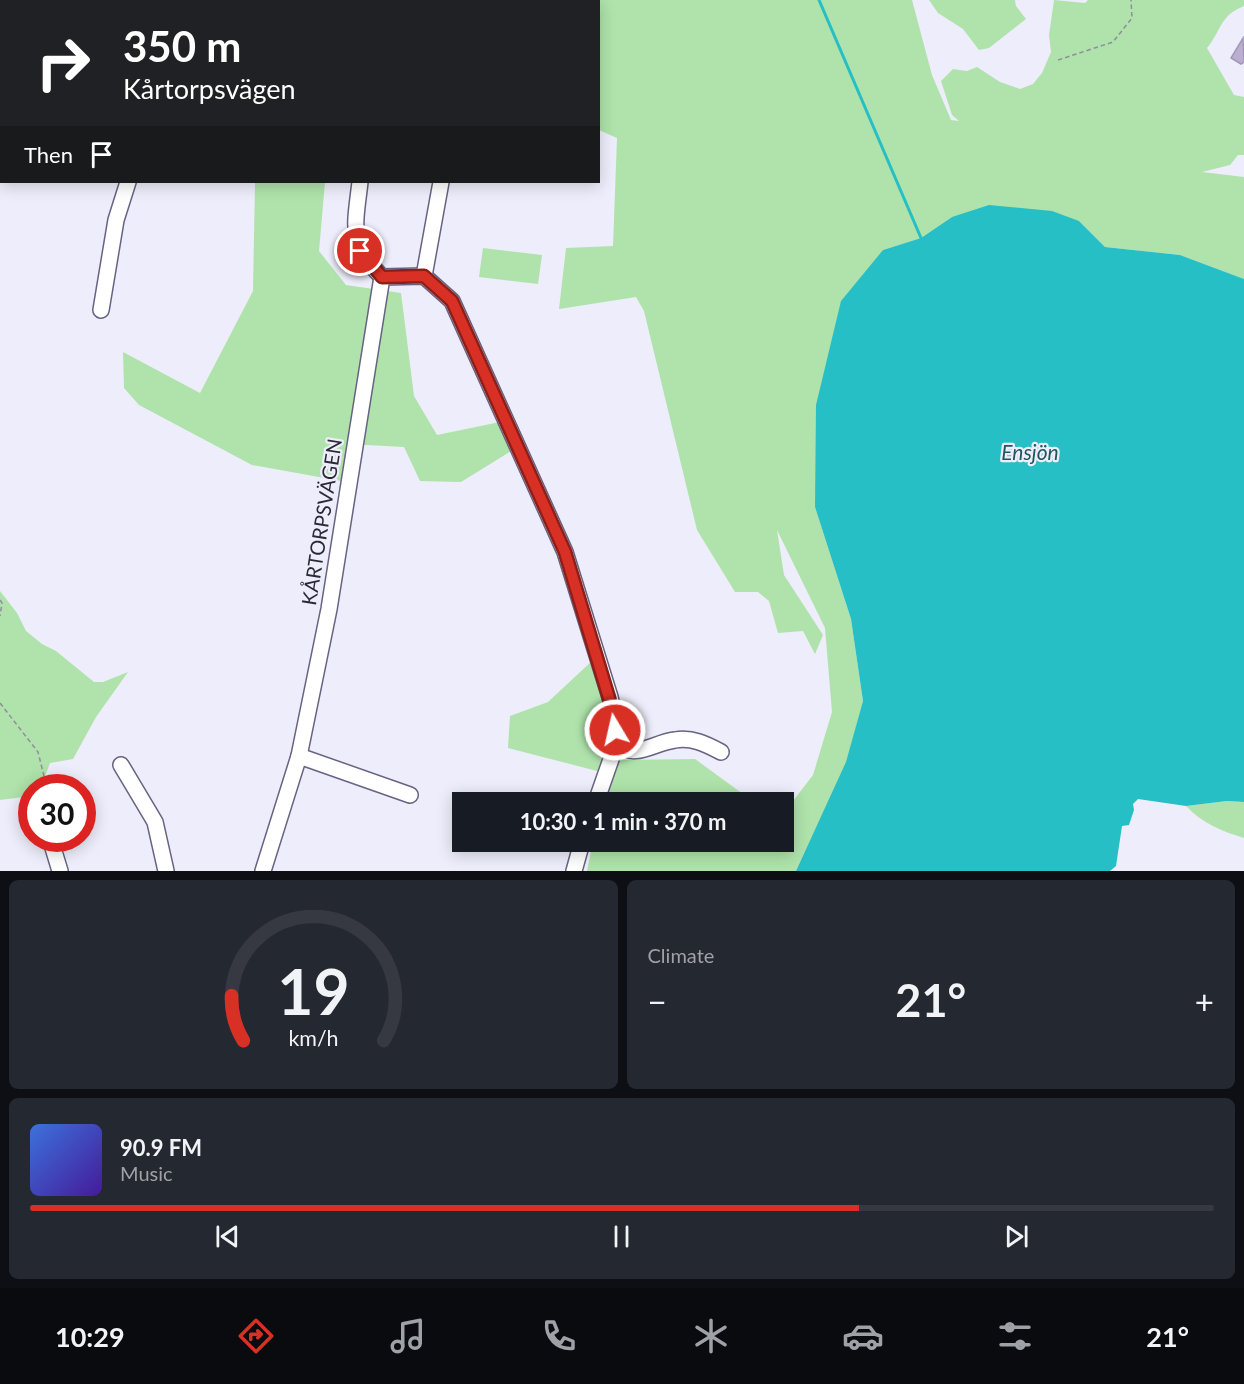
<!DOCTYPE html>
<html lang="en">
<head>
<meta charset="utf-8">
<style>
  :root { --surface:#171b24; --page:#242831; --text:#f1f3f6; --muted:#9ea1a6; --line:#363941; --accent:#d93025 }
  body { margin:0; font-family:Lato,sans-serif; background:var(--page); color:var(--text); height:100vh; display:flex; flex-direction:column; font-size:22px; white-space:nowrap }
  * { box-sizing:border-box; margin:0 }
  p { font-size:20px; color:var(--muted) }
  .icon { flex:none; width:33px; height:33px; fill:none; stroke:currentColor; stroke-width:2; stroke-linecap:round; stroke-linejoin:round }
  .map { position:relative; height:871px; overflow:hidden }
  .details { display:flex; flex-direction:column; gap:9px; padding:9px; background:#0d0f14; flex:1 }
  .details>* { flex:none }
  .banner { position:absolute; left:0px; top:0px; width:600px; height:183px; box-shadow:0 3px 15px #0003; background:#202124; color:#fff; overflow:hidden }
  .speed { position:absolute; left:18px; top:774px; display:flex; gap:12px; font-size:30px; font-weight:700; text-align:center }
  .speed>* { display:grid; place-content:center; width:78px; height:78px; border-radius:50%; background:var(--surface); box-shadow:0 3px 15px #0003; line-height:1 }
  .speed .limit { border:9px solid #d22; background:#fff; color:#111 }
  .pin { position:absolute; display:grid; place-items:center; width:51px; height:51px; color:#fff; margin:-26px; border:3px solid #fff; border-radius:50%; box-shadow:0 2px 6px #0007 }
  .me { position:absolute; width:66px; margin:-33px; rotate:351deg; stroke-linejoin:round; filter:drop-shadow(0 0 4px #0008) }
  .turn { display:flex; align-items:center; gap:21px; height:126px; padding:0 24px; font-size:27px }
  .turn .icon { width:78px; height:78px; stroke-width:2.5 }
  .turn b { display:block; font-size:42px; line-height:51px }
  .then { display:flex; align-items:center; height:57px; padding:0 24px; background:#0003; gap:12px; font-size:22px }
  .big { font-size:45px; font-weight:700; line-height:1.1 }
  .details .tile { flex:1; display:flex; flex-direction:column; justify-content:center; gap:9px; min-width:0; padding:0 21px; border-radius:9px; background:var(--page) }
  .details .dial { align-items:center; gap:0 }
  .dial svg { height:156px; overflow:visible; fill:none; stroke:var(--line); stroke-width:7; stroke-linecap:round; text-anchor:middle }
  .dial text { fill:var(--text); stroke:none }
  .song { display:flex; align-items:center; gap:18px }
  .cover { width:72px; height:72px; border-radius:9px; background:linear-gradient(135deg,hsl(220 70% 55%),hsl(260 70% 35%)) }
  .played { height:6px; border-radius:3px; background:linear-gradient(90deg,var(--accent) 70%,var(--line) 70%) }
  .keys { display:flex; justify-content:space-around; direction:ltr }
  .heat { display:flex; justify-content:space-between; align-items:center; font-size:33px; direction:ltr }
  .details .tiles { flex:1; display:grid; gap:9px; grid-template-columns:1fr 1fr }
  .tile:last-child { grid-column:span 2 }
  .trip { position:absolute; left:452px; top:792px; width:342px; height:60px; border-radius:0px; background:var(--surface); box-shadow:0 3px 15px #0003; font-weight:700; line-height:60px; text-align:center }
  .menu { display:flex; height:96px; justify-content:space-around; align-items:center; background:#090b0e; color:var(--muted) }
  .menu .icon { width:42px; height:42px }
  .menu .active { color:var(--accent) }
  .menu b { font-size:27px; color:var(--text) }
  .map>svg:first-child { display:block }
  .green { fill:#afe3ab }
  .water { fill:#26bfc5 }
  .lines { fill:none; stroke-linecap:round; stroke-linejoin:round }
  .stream { stroke:#26bfc5; stroke-width:3 }
  .building { fill:#baafd0; stroke:#a297b7; stroke-width:1.5 }
  .minor-casing { stroke:#676382; stroke-width:18 }
  .path { stroke:#8f8e9b; stroke-width:1.5; stroke-dasharray:4.5 3; stroke-linecap:butt }
  .minor { stroke:#fff; stroke-width:15 }
  .route-casing { stroke:#8d1f18; stroke-width:15 }
  .route { stroke:#d93025; stroke-width:10 }
  .labels { text-anchor:middle; stroke-width:4.5; stroke-linejoin:round; paint-order:stroke }
  .street-label { font-size:20px; fill:#2b2936; stroke:#eeedfb }
  .water-label { font-size:21px; font-style:italic; fill:#1d585a; stroke:#eeedfb }
</style>
</head>
<body>
<div class="map">
<svg width="1244" height="871" viewBox="0 0 1244 871">
  <rect width="100%" height="100%" fill="#eeedfb"/>
  <g class="green">
    <path d="M534,0H912L932,75L951,120L959,121L952,115L941,81L953,69L967,71L977,67L1000,82L1020,89L1033,84L1042,73L1051,52L1049,35L1054,0L1085,3L1088,0H1244V6C1219,16 1222,30 1207,48L1234,95L1244,97V155H1238L1230,165L1202,172L1244,177V279L1180,255L1105,247L1079,221L952,217L921,238L883,250L815,507L851,619L863,701L847,762L796,871H587L593,842H783V814L813,775L832,712L825,628L777,530L784,575L823,635L815,654L803,631L778,633L769,601L758,592H735L697,530L644,311L636,297L559,309L566,248L613,246L617,138L599,130L598,2Z"/>
    <polygon points="929,0 1015,0 1016,6 1026,19 989,48 979,50 963,29 938,13"/>
    <polygon points="255,182 325,182 319,251 346,285 401,293 414,396 437,435 500,422 513,450 461,482 420,481 404,447 348,444 341,481 252,465 139,405 124,388 123,352 200,393 253,291"/>
    <polygon points="483,248 542,255 538,284 479,277"/>
    <polygon points="0,591 17,613 26,631 42,644 56,651 94,682 103,682 128,672 96,717 73,759 50,763 41,787 32,788 31,796 0,800"/>
    <polygon points="592,661 608,718 609,751 601,772 508,748 510,716 548,702"/>
    <polygon points="695,759 754,802 605,802 619,760"/>
    <path d="M1227,801L1244,802V838C1221,831 1202,823 1186,806Z"/>
  </g>
  <polygon class="water" points="989,205 1052,211 1079,221 1105,247 1180,255 1244,279 1244,802 1227,801 1186,806 1138,799 1133,804 1134,810 1129,825 1122,826 1116,866 1110,871 796,871 846,762 863,701 851,619 815,507 816,405 841,301 883,250 921,238 952,217"/>
  <g class="lines">
    <polyline class="stream" points="819,0 921,238"/>
  </g>
  <polygon class="building" points="1243,38 1244,62 1241,64 1231,58"/>
  <g class="lines">
    <g class="minor-casing">
      <g id="minor">
        <polyline points="182,2 182,0"/>
        <polyline points="0,37 2,37"/>
        <path d="M360,182C355,226 348,243 382,277"/>
        <polyline points="424,276 441,182"/>
        <polyline points="382,277 424,276 452,301 565,552 610,697 614,715 616,745 596,802"/>
        <polyline points="101,310 116,220 128,182"/>
        <path d="M616,745C638,759 652,743 675,740C692,737 706,744 721,752"/>
        <polyline points="299,756 410,795"/>
        <polyline points="121,765 155,822 166,871"/>
        <polyline points="50,838 60,871"/>
        <polyline points="263,871 299,756 329,609 382,277"/>
        <polyline points="574,871 582,842"/>
      </g>
    </g>
    <g class="path">
      <polyline points="324,2 324,0"/>
      <polyline points="1058,60 1113,42 1132,18 1131,0"/>
      <polyline points="0,600 2,603 0,616"/>
      <polyline points="0,703 38,752 47,788"/>
    </g>
    <use href="#minor" class="minor"/>
  </g>
  <g class="lines">
    <g class="route-casing">
      <polyline id="route" points="360,251 382,277 424,276 452,301 565,552 609,698 615,730"/>
    </g>
    <use href="#route" class="route"/>
  </g>
  <g class="labels">
    <g class="street-label">
      <text transform="translate(322 522) rotate(-81)" y="7">KÅRTORPSVÄGEN</text>
    </g>
    <g class="water-label">
      <text x="1030" y="460">Ensjön</text>
    </g>
  </g>
</svg>
<div class="speed"><div class="limit">30</div></div>
<div class="pin" style="left:360px;top:251px;background:#d93025"><svg class="icon" aria-label="arrive" viewBox="0 0 24 24"><path d="M6 21V4h12l-3 4 3 4H6"/></svg></div>
<svg class="me" style="left:615px;top:730px" viewBox="-20 -20 40 40"><circle r="17" fill="#d93025" stroke="#fff" stroke-width="3"/><path d="M0-11L8 9 0 5-8 9z" fill="#fff"/></svg>
<div class="trip">10:30 · 1 min · 370 m</div>
<div class="banner">
<div class="turn"><svg class="icon" aria-label="right" viewBox="0 0 24 24"><path d="M7 20v-9h11M14 6l5 5-5 5"/></svg><div><b>350 m</b>Kårtorpsvägen</div></div>
<div class="then">Then<svg class="icon" aria-label="arrive" viewBox="0 0 24 24"><path d="M6 21V4h12l-3 4 3 4H6"/></svg></div>
</div>
</div>
<section class="details">
<div class="tiles">
<div class="tile dial"><svg viewBox="0 0 100 80">
<path d="M14 69A42 42 0 1 1 86 69"/>
<path d="M14 69A42 42 0 0 1 8 46" stroke="#d93025"/>
<text x="50" y="56" font-size="32" font-weight="700">19</text>
<text x="50" y="72" font-size="11">km/h</text>
</svg></div>
<div class="tile"><p>Climate</p>
<div class="heat"><a>−</a><b class="big">21°</b><a>+</a></div>
</div>
<div class="tile">
<div class="song"><i class="cover"></i><div><b>90.9 FM</b><p>Music</p></div></div>
<div class="played"></div>
<div class="keys"><svg class="icon" aria-label="previous" viewBox="0 0 24 24"><path d="M18 5L8 12l10 7zM5 5v14"/></svg><svg class="icon" aria-label="pause" viewBox="0 0 24 24"><path d="M8 5v14M16 5v14"/></svg><svg class="icon" aria-label="next" viewBox="0 0 24 24"><path d="M6 5l10 7-10 7zM19 5v14"/></svg></div>
</div>
</div>
</section>
<nav class="menu">
<b>10:29</b>
<svg class="icon active" aria-label="directions" viewBox="0 0 24 24"><path d="M12 3l9 9-9 9-9-9zM9 14v-3h6M13 9l2 2-2 2"/></svg>
<svg class="icon" aria-label="music" viewBox="0 0 24 24"><path d="M9 18V5l10-2v13"/><circle cx="6" cy="18" r="3"/><circle cx="16" cy="16" r="3"/></svg>
<svg class="icon" aria-label="phone" viewBox="0 0 24 24"><path d="M5 4h4l2 5-3 2q2 4 5 5l2-3 5 2v4C11 20 4 13 5 4z"/></svg>
<svg class="icon" aria-label="climate" viewBox="0 0 24 24"><path d="M12 3v18M4 7l16 10M4 17L20 7"/></svg>
<svg class="icon" aria-label="car" viewBox="0 0 24 24"><path d="M5 17H2v-5l4-1 3-4h7l3 4 3 1v5h-3M9 17h6M6 11h13"/><circle cx="7" cy="17" r="2"/><circle cx="17" cy="17" r="2"/></svg>
<svg class="icon" aria-label="filters" viewBox="0 0 24 24"><path d="M4 7h16M4 17h16"/><circle cx="9" cy="7" r="2"/><circle cx="15" cy="17" r="2"/></svg>
<b>21°</b>
</nav>
</body>
</html>
